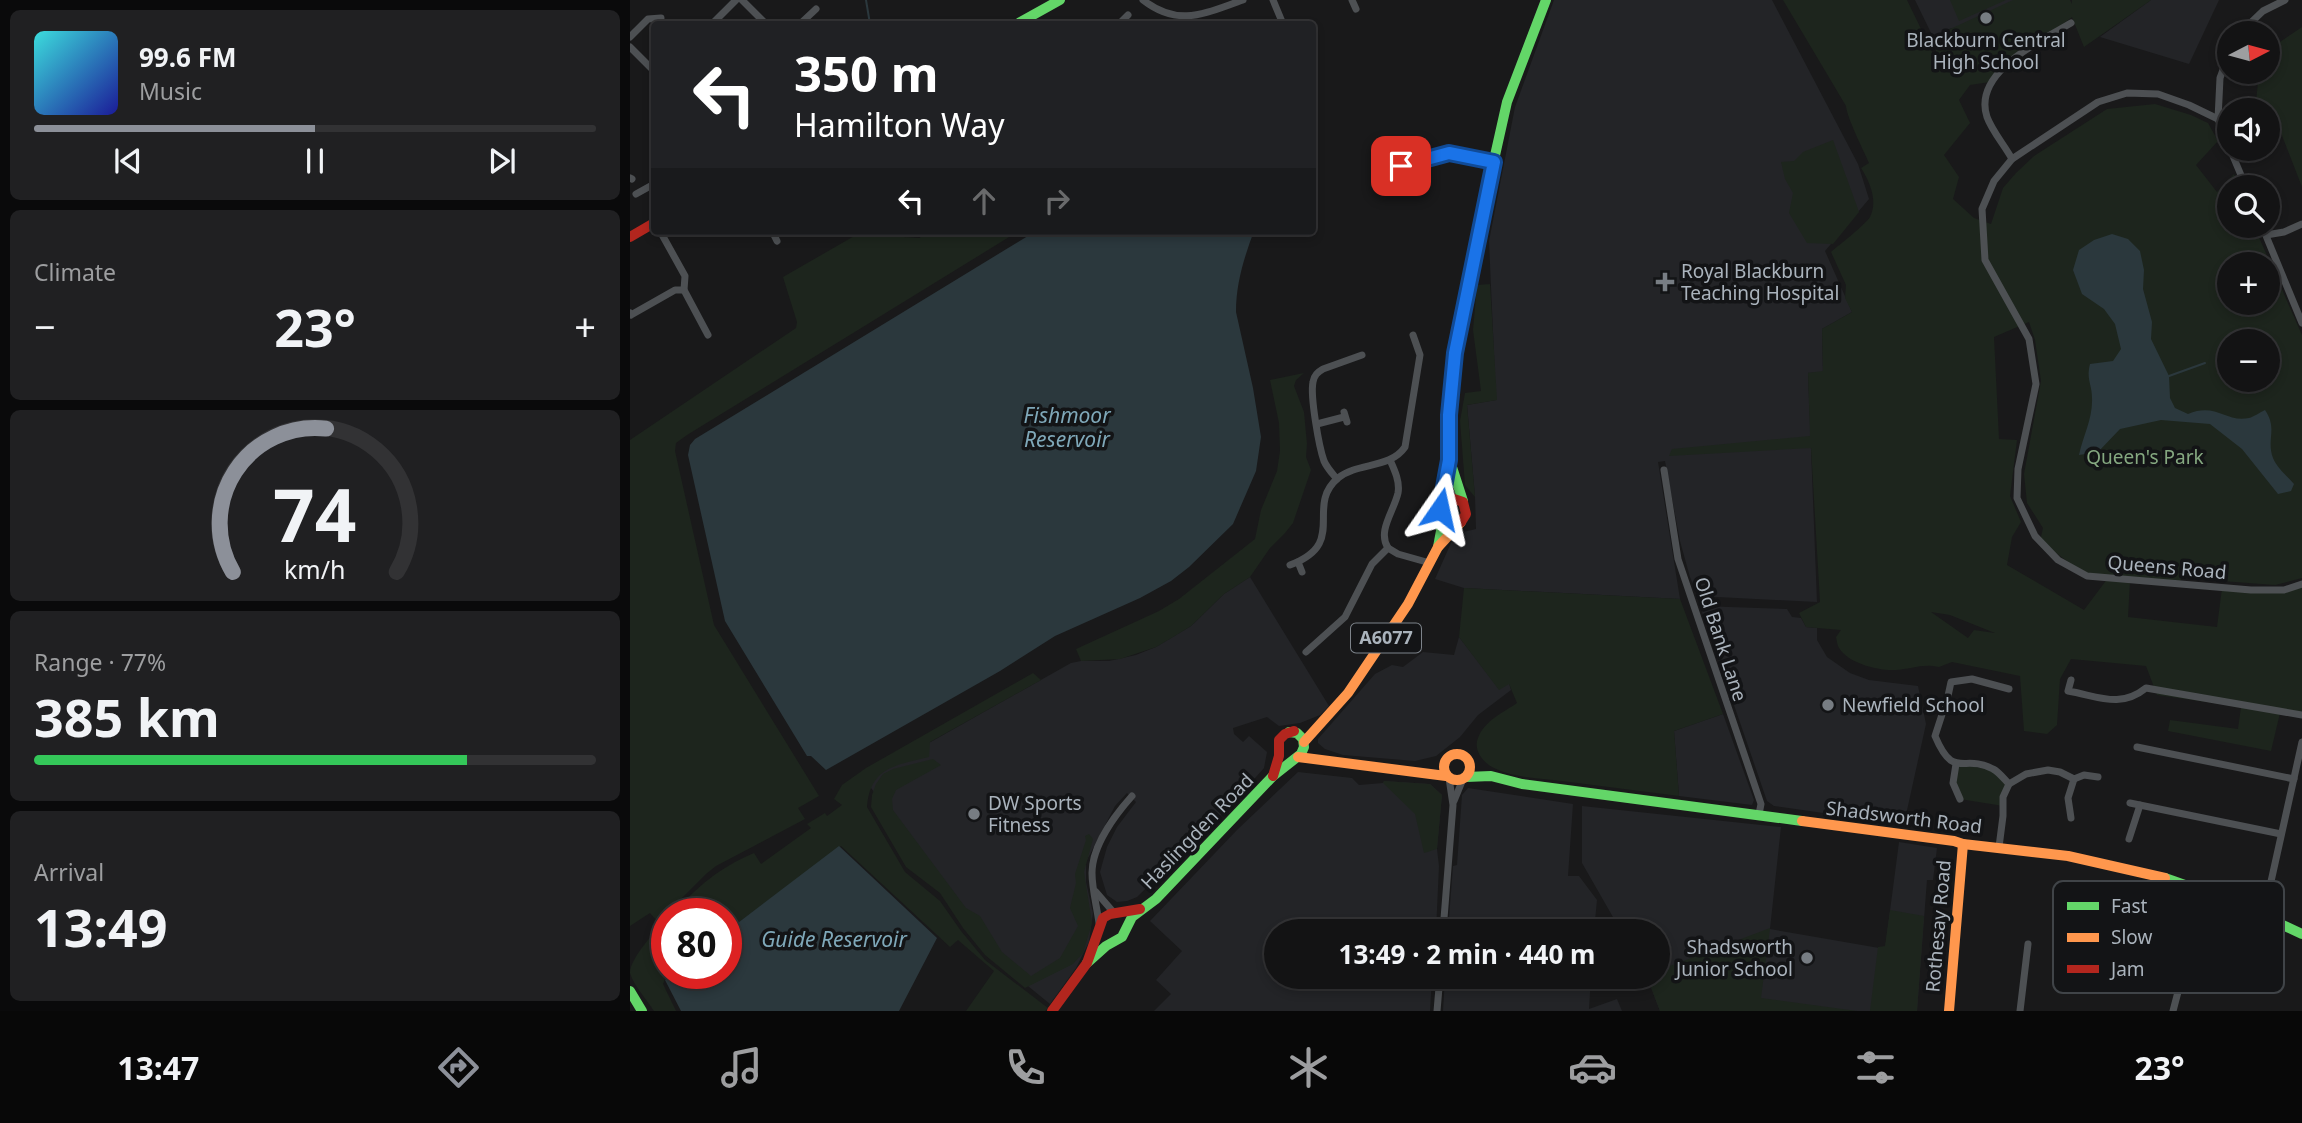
<!DOCTYPE html>
<html lang="en">
<head>
<meta charset="utf-8">
<style>
  :root { --surface:#131314; --page:#202022; --text:#f1f3f6; --muted:#9d9ea0; --line:#323234; --accent:#8c9099 }
  body { margin:0; font-family:"Noto Sans",sans-serif; background:var(--page); color:var(--text); height:100vh; display:flex; flex-direction:column; font-size:26px; white-space:nowrap }
  * { box-sizing:border-box; margin:0 }
  p { font-size:23px; color:var(--muted) }
  .icon { flex:none; width:38px; height:38px; fill:none; stroke:currentColor; stroke-width:2; stroke-linecap:round; stroke-linejoin:round }
  .map { position:relative; flex:1; overflow:hidden }
  .panel { display:flex; flex-direction:column; gap:10px; padding:10px; background:#0a0a0b; width:630px }
  .panel>* { flex:none }
  .guide { position:absolute; left:21px; top:21px; width:665px; height:214px; border-radius:7px; box-shadow:0 4px 10px #0003,0 0 0 2px var(--line); background:#202124; color:#fff; overflow:hidden }
  .needle { width:46px; rotate:84deg }
  .fabs { position:absolute; left:1587px; top:21px; display:grid; gap:14px }
  .fabs a { display:grid; place-items:center; width:63px; height:63px; border-radius:50%; background:var(--surface); box-shadow:0 4px 10px #0003,0 0 0 2px var(--line); font-size:35px }
  .speed { position:absolute; left:21px; top:898px; display:flex; gap:14px; font-size:35px; font-weight:700; text-align:center }
  .speed>* { display:grid; place-content:center; width:91px; height:91px; border-radius:50%; background:var(--surface); box-shadow:0 4px 10px #0003,0 0 0 2px var(--line); line-height:1 }
  .speed .limit { border:10px solid #d22; background:#fff; color:#111 }
  .pin { position:absolute; display:grid; place-items:center; width:60px; height:60px; color:#fff; margin:-30px; border-radius:14px; box-shadow:0 4px 10px #0006 }
  .me { position:absolute; width:77px; margin:-38px; rotate:11deg; stroke-linejoin:round; filter:drop-shadow(0 0 5px #0008) }
  .turn { display:flex; align-items:center; gap:24px; height:147px; padding:0 28px; font-size:32px }
  .turn .icon { width:91px; height:91px; stroke-width:2.5 }
  .turn b { display:block; font-size:49px; line-height:60px }
  .lanes { display:flex; align-items:center; height:66px; padding:0 28px; background:#0003; justify-content:center; gap:35px; direction:ltr }
  .lanes .off { opacity:.35 }
  .big { font-size:52px; font-weight:700; line-height:1.1 }
  .panel .card { flex:1; display:flex; flex-direction:column; justify-content:center; gap:10px; min-width:0; padding:0 24px; border-radius:10px; background:var(--page) }
  .panel .dial { align-items:center; gap:0 }
  .dial svg { height:182px; overflow:visible; fill:none; stroke:var(--line); stroke-width:7; stroke-linecap:round; text-anchor:middle }
  .dial text { fill:var(--text); stroke:none }
  .song { display:flex; align-items:center; gap:21px }
  .cover { width:84px; height:84px; border-radius:10px; background:linear-gradient(135deg,hsl(180 70% 55%),hsl(240 70% 35%)) }
  .played { height:7px; border-radius:4px; background:linear-gradient(90deg,var(--accent) 50%,var(--line) 50%) }
  .keys { display:flex; justify-content:space-around; direction:ltr }
  .heat { display:flex; justify-content:space-between; align-items:center; font-size:38px; direction:ltr }
  .charge { height:10px; border-radius:5px; background:linear-gradient(90deg,#34c759 77%,var(--line) 0) }
  .trip { position:absolute; left:634px; top:919px; width:406px; height:70px; border-radius:35px; background:var(--surface); box-shadow:0 4px 10px #0003,0 0 0 2px var(--line); font-weight:700; line-height:70px; text-align:center }
  .dock { display:flex; height:112px; justify-content:space-around; align-items:center; background:#080808; color:var(--muted) }
  .dock .icon { width:49px; height:49px }
  .dock .selected { color:var(--accent) }
  .dock b { font-size:32px; color:var(--text) }
  main { display:flex; flex:1; min-height:0 }
  .map>svg:first-child { display:block }
  .built { fill:#232427 }
  .green { fill:#1d251d; fill-rule:evenodd }
  .water { fill:#2b383d }
  .lines { fill:none; stroke-linecap:round; stroke-linejoin:round }
  .stream { stroke:#2b383d; stroke-width:2 }
  .street { stroke:#4d5053; stroke-width:7 }
  .fast { stroke:#63d668; stroke-width:10 }
  .slow { stroke:#ff974d; stroke-width:10 }
  .jam { stroke:#b3261e; stroke-width:10 }
  .route-casing { stroke:#114b97; stroke-width:18 }
  .route { stroke:#1a73e8; stroke-width:12 }
  .poi-dot { fill:#777d83; stroke:#131416; stroke-width:2.5 }
  .labels { text-anchor:middle; stroke-width:7; stroke-linejoin:round; paint-order:stroke }
  .shield { fill:#131416; stroke:#7d838a; stroke-width:2 }
  .shield-label { font-size:18px; font-weight:bold; fill:#aab3bc }
  .poi-label { font-size:19px; fill:#aab3bc; stroke:#131416; text-anchor:start }
  .park-label { font-size:19px; fill:#85a880; stroke:#131416 }
  .street-label { font-size:19px; fill:#aab3bc; stroke:#131416 }
  .water-label { font-size:21px; font-style:italic; fill:#7fa8b9; stroke:#131416 }
  .key { fill:#131416; stroke:#404448; stroke-width:2 }
  .key-label { font-size:19px; fill:#aab3bc }
</style>
</head>
<body>
<main>
<section class="panel">
<div class="card">
<div class="song"><i class="cover"></i><div><b>99.6 FM</b><p>Music</p></div></div>
<div class="played"></div>
<div class="keys"><svg class="icon" aria-label="previous" viewBox="0 0 24 24"><path d="M18 5L8 12l10 7zM5 5v14"/></svg><svg class="icon" aria-label="pause" viewBox="0 0 24 24"><path d="M8 5v14M16 5v14"/></svg><svg class="icon" aria-label="next" viewBox="0 0 24 24"><path d="M6 5l10 7-10 7zM19 5v14"/></svg></div>
</div>
<div class="card"><p>Climate</p>
<div class="heat"><a>−</a><b class="big">23°</b><a>+</a></div>
</div>
<div class="card dial"><svg viewBox="0 0 100 80">
<path d="M14 69A42 42 0 1 1 86 69"/>
<path d="M14 69A42 42 0 0 1 55 6" stroke="#8c9099"/>
<text x="50" y="56" font-size="32" font-weight="700">74</text>
<text x="50" y="72" font-size="11">km/h</text>
</svg></div>
<div class="card"><p>Range · 77%</p><b class="big">385 km</b><div class="charge"></div></div>
<div class="card"><p>Arrival</p><b class="big">13:49</b></div>
</section>
<div class="map">
<svg width="1672" height="1011" viewBox="0 0 1672 1011">
  <rect width="100%" height="100%" fill="#19191a"/>
  <g class="built">
    <polygon points="924,0 1142,0 1228,164 1239,199 1195,251 1222,312 1192,329 1193,372 1178,373 1187,602 1068,596 1060,577 1050,541 1035,461 1028,462 1050,599 834,588 805,579 825,534 846,529 845,497 837,405 866,400 859,241 885,107"/>
    <polygon points="1285,0 1440,0 1319,29 1303,37"/>
    <polygon points="1521,0 1589,0 1559,64 1470,37"/>
    <polygon points="620,577 699,706 690,715 670,723 649,726 637,717 603,728 604,734 613,742 619,736 637,752 634,768 602,804 507,897 497,901 487,902 477,895 470,872 477,847 487,827 506,802 497,793 485,806 456,862 456,882 463,913 459,942 446,968 420,1004 350,947 235,779 441,663 451,661 479,661 506,655 526,647 561,626 594,594"/>
    <polygon points="1070,606 1157,609 1162,617 1171,618 1176,627 1187,628 1187,640 1197,657 1220,673 1239,680 1288,686 1296,724 1274,824 1257,818 1249,821 1144,806 1137,801"/>
    <polygon points="829,637 869,689 879,683 881,690 848,715 830,737 806,756 785,761 713,755 695,749 688,743 688,739 745,674 762,665 773,667 793,652 824,655"/>
    <polygon points="1093,714 1124,800 1122,805 1049,796 1044,731"/>
    <polygon points="668,772 722,778 729,785 753,783 754,781 800,784 812,795 807,849 809,866 806,931 646,931 646,976 802,977 800,1011 524,1011 541,994 526,980 552,951 520,921 607,830"/>
    <polygon points="838,788 943,804 938,876 949,876 967,900 964,931 818,931 823,866 827,865 832,795"/>
    <polygon points="952,806 1151,827 1140,929 1255,949 1269,842 1307,848 1303,880 1297,880 1287,1011 1030,1011 1017,977 1027,976 1027,931 991,931 952,863"/>
    <polygon points="815,977 961,977 959,1009 987,999 992,1011 813,1011"/>
  </g>
  <g class="green">
    <path d="M1153,0H1277L1309,66L1303,37L1383,0H1440L1442,4V0H1521L1454,47L1442,17L1360,82L1340,85L1329,100L1340,123L1314,155L1329,177L1323,199L1344,218L1361,224L1373,188L1386,173L1404,156L1477,109L1525,104L1561,115L1578,123L1588,141L1566,165L1587,192L1604,174L1609,187H1600V226H1624L1672,335V578L1645,585L1552,578L1548,584L1500,580L1498,617L1587,627L1592,588L1654,590L1672,582V716L1650,713L1641,751L1538,731L1540,720L1608,729L1611,707L1527,695L1516,666L1441,659L1430,679L1427,725L1417,734L1394,731L1390,676L1322,662L1309,667C1293,663 1281,669 1265,670C1248,671 1218,663 1209,648C1207,645 1207,641 1206,637L1211,630L1176,627L1169,613L1190,602L1181,448L1039,456L1042,449L1180,436L1178,373L1193,371L1192,329L1222,312L1215,298L1216,285L1201,252C1209,245 1235,225 1240,217C1248,201 1240,182 1231,168L1239,163C1233,149 1217,118 1216,106ZM1600,264H1638V303H1600ZM1399,322L1405,340L1411,381L1394,474L1397,503L1413,528L1410,541L1457,576L1478,578L1454,610L1377,565L1382,537L1391,522L1380,496L1387,440L1369,439L1364,337ZM1600,341H1638V380H1600ZM1301,612L1320,615L1365,633L1344,630L1338,638Z"/>
    <polygon points="1320,0 1376,0 1329,21"/>
    <polygon points="1672,27 1672,187 1644,115 1638,117 1638,110 1628,110 1626,102 1629,72 1638,72 1638,50"/>
    <polygon points="1203,140 1229,212 1203,244 1177,243 1159,213 1163,193 1155,179 1151,162 1164,161 1173,152"/>
    <polygon points="233,231 281,231 273,234 273,237 290,238 291,235 286,231 306,233 389,231 57,435 46,443 45,451 84,625 189,796 168,808 175,819 86,866 76,874 28,922 20,913 0,926 0,440 166,328 167,322 153,277"/>
    <polygon points="860,284 867,400 837,405 845,497 835,485 830,421 835,393 851,391 843,330 847,285"/>
    <polygon points="674,373 666,380 664,386 674,412 677,444 676,457 681,470 663,523 655,533 640,548 620,577 594,594 561,626 543,637 526,647 490,659 451,661 446,649 529,611 549,599 625,539 631,510 647,471 650,451 649,423 640,380"/>
    <path d="M834,588L1050,599L1093,714L1044,731L1049,796C1010,791 971,786 932,781C910,778 884,778 864,768C853,763 843,750 848,738C854,721 874,712 887,703L879,684L869,690L829,637Z"/>
    <path d="M403,673L411,680L300,742L299,757C266,765 240,767 237,807L275,872L310,901L331,931L355,960L418,1008L415,1011H336L364,971L328,940L320,947L211,846L96,932V914H42C70,885 87,869 124,853L131,864L181,828L177,824L195,813L197,816L212,805L204,799L212,785L236,768Z"/>
    <polygon points="303,759 311,765 266,790 262,799 263,810 336,908 350,916 372,952 401,976 430,958 448,926 440,908 446,883 445,874 456,840 455,836 459,834 463,839 454,872 462,923 453,953 443,964 395,988 355,955 333,928 310,893 276,867 241,807 242,795 246,784 253,774 263,769"/>
    <polygon points="1326,764 1364,770 1379,784 1373,806 1330,799 1323,783"/>
    <polygon points="754,781 800,784 812,795 807,849 794,853 785,814 753,783"/>
    <polygon points="1260,910 1294,916 1287,1011 1240,1011 1248,947 1255,946"/>
    <path d="M37,919V973H43L35,979L33,984L46,1011H24C17,1000 4,986 0,973C0,958 27,929 37,919Z"/>
    <polygon points="1140,928 1131,998 1227,1011 1030,1011 1017,977 1027,976 1027,971"/>
  </g>
  <g class="water">
    <path d="M406,231H624C614,258 606,283 606,312L623,388L631,437L626,471L603,524L559,567L541,581L510,598L425,636L370,671L196,770L181,756H177L95,621L58,455L60,445L65,439Z"/>
    <path d="M1482,234L1498,239L1510,251L1514,270L1513,289L1522,322L1521,339L1539,376L1540,398L1545,408L1558,414C1586,402 1596,423 1619,418C1624,417 1630,412 1635,410C1648,429 1636,439 1643,458C1647,468 1657,476 1664,484L1661,491L1648,494L1612,449L1580,424L1531,420L1490,429L1468,452L1449,455C1453,436 1463,418 1462,398C1462,384 1456,380 1460,364L1483,361L1491,349L1485,324L1474,309L1452,294L1443,270L1449,250L1464,240Z"/>
    <polygon points="209,846 307,938 269,1011 51,1011 35,980 43,973 96,973 96,932"/>
  </g>
  <g class="lines">
    <g class="stream">
      <polyline points="236,0 240,24"/>
      <polyline points="1539,376 1575,363"/>
    </g>
    <g class="street">
      <polyline points="112,0 136,24"/>
      <path d="M513,0C549,28 575,13 613,0"/>
      <polyline points="643,0 653,24"/>
      <polyline points="722,0 726,9"/>
      <polyline points="82,24 106,0"/>
      <polyline points="170,24 186,9"/>
      <polyline points="489,24 498,15"/>
      <polyline points="1610,33 1633,11 1655,0"/>
      <polyline points="0,37 18,19 31,18"/>
      <polyline points="0,47 24,71"/>
      <polyline points="1588,119 1590,78 1600,51"/>
      <polyline points="1600,147 1588,119 1559,105 1528,94 1497,93 1468,102 1382,159 1364,181 1352,209 1355,260 1399,339 1406,384 1388,469 1387,498 1405,536 1428,560 1457,576 1621,590 1654,590 1672,584"/>
      <polyline points="1600,149 1616,187"/>
      <path d="M1382,159C1375,146 1362,131 1357,117C1342,72 1411,41 1441,23"/>
      <polyline points="747,172 819,153 864,162"/>
      <polyline points="0,178 2,179"/>
      <polyline points="6,194 24,184"/>
      <polyline points="1632,226 1672,323"/>
      <polyline points="30,231 55,276 54,290 78,335"/>
      <polyline points="142,231 147,241"/>
      <polyline points="1636,235 1654,232 1672,224"/>
      <polyline points="0,313 1,315 45,290 54,290"/>
      <polyline points="714,412 717,422"/>
      <polyline points="687,424 714,417"/>
      <polyline points="1034,470 1048,559 1131,804 1129,814"/>
      <path d="M707,479C702,473 697,468 694,461C689,447 680,396 683,382C684,375 688,372 693,369L732,355"/>
      <path d="M758,548C747,531 764,511 768,493C770,482 765,471 760,460"/>
      <polyline points="668,562 672,572"/>
      <path d="M660,565C719,543 674,507 708,478C728,462 760,469 775,447L790,355L783,335"/>
      <polyline points="676,652 715,617 742,564 758,548 768,554 800,563"/>
      <path d="M1441,680L1438,691C1468,696 1490,709 1516,688L1672,715"/>
      <path d="M1379,689L1342,679L1321,682L1318,696L1305,736C1324,781 1333,753 1363,769C1369,772 1374,779 1379,784"/>
      <polyline points="1507,747 1664,779"/>
      <polyline points="1326,764 1323,783 1330,799"/>
      <polyline points="824,801 833,779"/>
      <polyline points="1500,803 1651,834"/>
      <polyline points="1441,818 1438,798 1444,779"/>
      <polyline points="1499,839 1510,805"/>
      <polyline points="1369,847 1373,816 1373,797 1379,784 1396,774 1418,770 1430,772 1444,779 1454,775 1468,777"/>
      <polyline points="466,892 485,914"/>
      <polyline points="1632,912 1636,904 1672,742"/>
      <path d="M469,923C467,907 462,889 462,873C462,846 485,815 502,796"/>
      <polyline points="813,931 823,805 819,778"/>
      <polyline points="1490,956 1554,969"/>
      <polyline points="1481,988 1490,956 1495,925"/>
      <polyline points="807,1011 810,976"/>
      <polyline points="1390,1011 1398,944"/>
      <polyline points="1543,1011 1554,969 1580,892"/>
    </g>
    <g class="fast">
      <polyline points="387,24 430,0"/>
      <polyline points="821,464 833,501"/>
      <polyline points="808,547 811,531 810,509 819,460 819,415 826,353 857,191 877,102 916,0"/>
      <polyline points="836,777 861,776 892,784 1172,821"/>
      <polyline points="1535,878 1606,903 1672,934"/>
      <polyline points="457,963 476,946 492,937 502,917 526,899 643,776 671,754 674,747 673,739 667,733 659,732"/>
      <polyline points="0,991 12,1011"/>
    </g>
    <g class="slow">
      <polyline points="674,742 718,693 778,604 808,547 831,522"/>
      <circle cx="827" cy="767" r="13"/>
      <polyline points="668,757 816,776"/>
      <polyline points="1172,821 1324,841 1333,844 1438,856 1535,878"/>
      <polyline points="1319,1011 1333,844"/>
    </g>
    <g class="jam">
      <polyline points="0,237 24,223"/>
      <polyline points="812,505 821,498 833,502 836,514 831,522 824,524"/>
      <polyline points="643,776 649,756 649,740 655,734 664,731"/>
      <polyline points="422,1011 457,963 473,918 480,914 510,909"/>
    </g>
  </g>
  <g class="lines">
    <g class="route-casing">
      <polyline id="route" points="771,166 819,153 864,162 825,353 819,415 819,460 810,509"/>
    </g>
    <use href="#route" class="route"/>
  </g>
  <g class="poi-dot">
    <circle cx="1356" cy="18" r="7"/>
    <path d="M1031.5 271.5h7v7h7v7h-7v7h-7v-7h-7v-7h7z"/>
    <circle cx="1198" cy="705" r="7"/>
    <circle cx="344" cy="814" r="7"/>
    <circle cx="1177" cy="958" r="7"/>
  </g>
  <g class="labels">
    <rect class="shield" x="721" y="623.5" width="70" height="29" rx="5"/>
    <g class="shield-label">
      <text x="756" y="644">A6077</text>
    </g>
    <g class="poi-label">
      <text x="1356" y="47" text-anchor="middle">Blackburn Central<tspan x="1356" dy="22">High School</tspan></text>
      <text x="1051" y="278">Royal Blackburn<tspan x="1051" dy="22">Teaching Hospital</tspan></text>
      <text x="1212" y="712">Newfield School</text>
      <text x="358" y="810">DW Sports<tspan x="358" dy="22">Fitness</tspan></text>
      <text x="1163" y="954" text-anchor="end">Shadsworth<tspan x="1163" dy="22">Junior School</tspan></text>
    </g>
    <g class="park-label">
      <text x="1515" y="464">Queen's Park</text>
    </g>
    <g class="street-label">
      <text transform="translate(1537 567) rotate(5)" y="7">Queens Road</text>
      <text transform="translate(1091 639) rotate(72)" y="7">Old Bank Lane</text>
      <text transform="translate(1274 817) rotate(7)" y="7">Shadsworth Road</text>
      <text transform="translate(567 831) rotate(-46)" y="7">Haslingden Road</text>
      <text transform="translate(1308 926) rotate(-85)" y="7">Rothesay Road</text>
    </g>
    <g class="water-label">
      <text x="437" y="423">Fishmoor<tspan x="437" dy="24">Reservoir</tspan></text>
      <text x="204" y="947">Guide Reservoir</text>
    </g>
  </g>
  <rect x="1423" y="881" width="231" height="112" rx="10" class="key"/>
  <rect x="1437" y="902" width="32" height="8" fill="#63d668"/>
  <rect x="1437" y="933" width="32" height="9" fill="#ff974d"/>
  <rect x="1437" y="965" width="32" height="8" fill="#b3261e"/>
  <g class="key-label">
    <text x="1481" y="913">Fast</text>
    <text x="1481" y="944">Slow</text>
    <text x="1481" y="976">Jam</text>
  </g>
</svg>
<div class="fabs">
<a><svg class="needle" viewBox="-14 -14 28 28"><path d="M0-13l5 13h-10z" fill="#e53935"/><path d="M0 13l5-13h-10z" fill="#9d9ea0"/></svg></a>
<a><svg class="icon" aria-label="sound" viewBox="0 0 24 24"><path d="M4 9h4l5-4v14l-5-4H4zM17 9q2 3 0 6"/></svg></a>
<a><svg class="icon" aria-label="search" viewBox="0 0 24 24"><circle cx="10" cy="10" r="6"/><path d="M15 15l6 6"/></svg></a>
<a>+</a>
<a>−</a>
</div>
<div class="speed"><div class="limit">80</div></div>
<div class="pin" style="left:771px;top:166px;background:#d93025"><svg class="icon" aria-label="arrive" viewBox="0 0 24 24"><path d="M6 21V4h12l-3 4 3 4H6"/></svg></div>
<svg class="me" style="left:810px;top:509px" viewBox="-20 -20 40 40"><path d="M0-17L14 15 0 8-14 15z" fill="#1a73e8" stroke="#fff" stroke-width="4"/></svg>
<div class="trip">13:49 · 2 min · 440 m</div>
<div class="guide">
<div class="turn"><svg class="icon" aria-label="left" viewBox="0 0 24 24"><path d="M17 20v-9H6M10 6l-5 5 5 5"/></svg><div><b>350 m</b>Hamilton Way</div></div>
<div class="lanes"><svg class="icon" aria-label="left" viewBox="0 0 24 24"><path d="M17 20v-9H6M10 6l-5 5 5 5"/></svg><svg class="icon off" aria-label="ahead" viewBox="0 0 24 24"><path d="M12 20V5M6 11l6-6 6 6"/></svg><svg class="icon off" aria-label="right" viewBox="0 0 24 24"><path d="M7 20v-9h11M14 6l5 5-5 5"/></svg></div>
</div>
</div>
</main>
<nav class="dock">
<b>13:47</b>
<svg class="icon selected" aria-label="directions" viewBox="0 0 24 24"><path d="M12 3l9 9-9 9-9-9zM9 14v-3h6M13 9l2 2-2 2"/></svg>
<svg class="icon" aria-label="music" viewBox="0 0 24 24"><path d="M9 18V5l10-2v13"/><circle cx="6" cy="18" r="3"/><circle cx="16" cy="16" r="3"/></svg>
<svg class="icon" aria-label="phone" viewBox="0 0 24 24"><path d="M5 4h4l2 5-3 2q2 4 5 5l2-3 5 2v4C11 20 4 13 5 4z"/></svg>
<svg class="icon" aria-label="climate" viewBox="0 0 24 24"><path d="M12 3v18M4 7l16 10M4 17L20 7"/></svg>
<svg class="icon" aria-label="car" viewBox="0 0 24 24"><path d="M5 17H2v-5l4-1 3-4h7l3 4 3 1v5h-3M9 17h6M6 11h13"/><circle cx="7" cy="17" r="2"/><circle cx="17" cy="17" r="2"/></svg>
<svg class="icon" aria-label="filters" viewBox="0 0 24 24"><path d="M4 7h16M4 17h16"/><circle cx="9" cy="7" r="2"/><circle cx="15" cy="17" r="2"/></svg>
<b>23°</b>
</nav>
</body>
</html>
